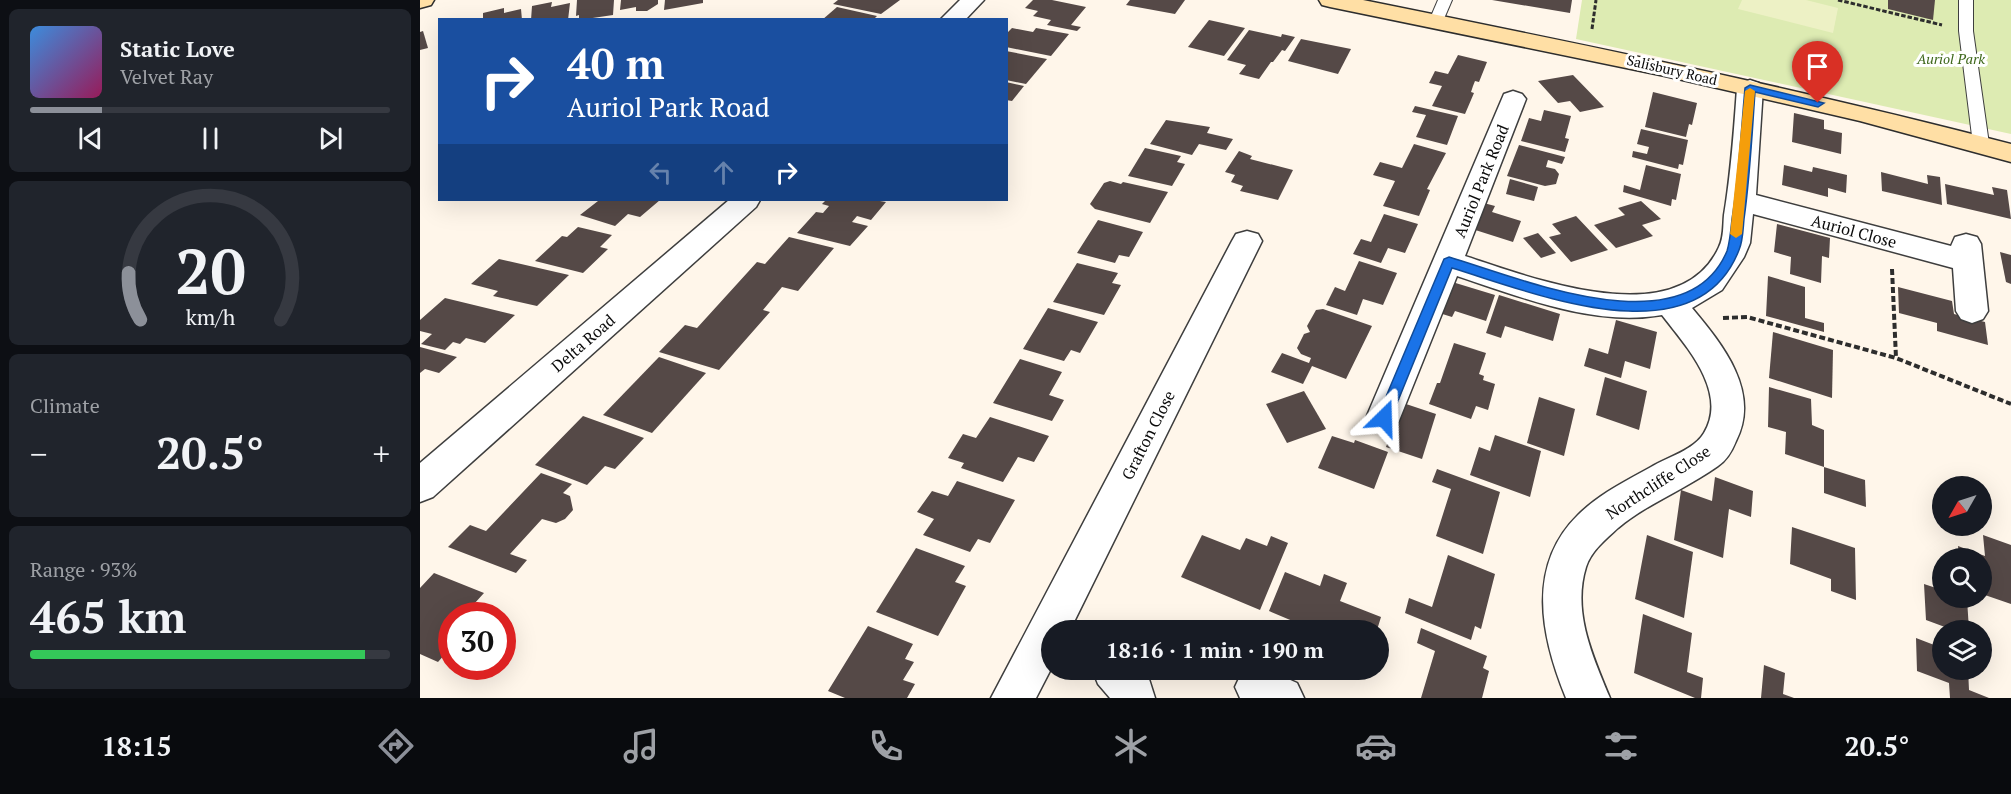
<!DOCTYPE html>
<html lang="en">
<head>
<meta charset="utf-8">
<style>
  :root { --surface:#171b24; --page:#20242c; --text:#f1f3f6; --muted:#9ea1a6; --line:#363941; --accent:#8c9099 }
  body { margin:0; font-family:"PT Serif",serif; background:var(--page); color:var(--text); height:100vh; display:flex; flex-direction:column; font-size:22px; white-space:nowrap }
  * { box-sizing:border-box; margin:0 }
  p { font-size:20px; color:var(--muted) }
  .icon { flex:none; width:33px; height:33px; fill:none; stroke:currentColor; stroke-width:2; stroke-linecap:round; stroke-linejoin:round }
  .map { position:relative; flex:1; overflow:hidden }
  .sheet { display:flex; flex-direction:column; gap:9px; padding:9px; background:#0d0f14; width:420px }
  .sheet>* { flex:none }
  .hud { position:absolute; left:18px; top:18px; width:570px; height:183px; border-radius:0px; box-shadow:0 6px 24px #0002; background:#1a4fa0; color:#fff; overflow:hidden }
  .needle { width:39px; rotate:231deg }
  .controls { position:absolute; left:1512px; top:476px; display:grid; gap:12px }
  .controls a { display:grid; place-items:center; width:60px; height:60px; border-radius:50%; background:var(--surface); box-shadow:0 6px 24px #0002; font-size:30px }
  .speed { position:absolute; left:18px; top:602px; display:flex; gap:12px; font-size:30px; font-weight:700; text-align:center }
  .speed>* { display:grid; place-content:center; width:78px; height:78px; border-radius:50%; background:var(--surface); box-shadow:0 6px 24px #0002; line-height:1 }
  .speed .limit { border:9px solid #d22; background:#fff; color:#111 }
  .pin { position:absolute; display:grid; place-items:center; width:51px; height:51px; color:#fff; margin:-62px -26px; border-radius:50% 50% 50% 0; rotate:-45deg; box-shadow:0 0 6px #0007 }
  .pin .icon { rotate:45deg }
  .me { position:absolute; width:66px; margin:-33px; rotate:22deg; stroke-linejoin:round; filter:drop-shadow(0 0 4px #0008) }
  .turn { display:flex; align-items:center; gap:21px; height:126px; padding:0 30px; font-size:27px }
  .turn .icon { width:78px; height:78px; stroke-width:2.5 }
  .turn b { display:block; font-size:42px; line-height:51px }
  .lanes { display:flex; align-items:center; height:57px; padding:0 30px; background:#0003; justify-content:center; gap:30px; direction:ltr }
  .lanes .off { opacity:.35 }
  .big { font-size:45px; font-weight:700; line-height:1.1 }
  .sheet .card { flex:1; display:flex; flex-direction:column; justify-content:center; gap:9px; min-width:0; padding:0 21px; border-radius:9px; background:var(--page) }
  .sheet .dial { align-items:center; gap:0 }
  .dial svg { height:156px; overflow:visible; fill:none; stroke:var(--line); stroke-width:7; stroke-linecap:round; text-anchor:middle }
  .dial text { fill:var(--text); stroke:none }
  .song { display:flex; align-items:center; gap:18px }
  .cover { width:72px; height:72px; border-radius:9px; background:linear-gradient(135deg,hsl(210 70% 55%),hsl(330 70% 35%)) }
  .played { height:6px; border-radius:3px; background:linear-gradient(90deg,var(--accent) 20%,var(--line) 20%) }
  .keys { display:flex; justify-content:space-around; direction:ltr }
  .heat { display:flex; justify-content:space-between; align-items:center; font-size:33px; direction:ltr }
  .charge { height:9px; border-radius:4px; background:linear-gradient(90deg,#34c759 93%,var(--line) 0) }
  .trip { position:absolute; left:621px; top:620px; width:348px; height:60px; border-radius:30px; background:var(--surface); box-shadow:0 6px 24px #0002; font-weight:700; line-height:60px; text-align:center }
  .tabs { display:flex; height:96px; justify-content:space-around; align-items:center; background:#090b0e; color:var(--muted) }
  .tabs .icon { width:42px; height:42px }
  .tabs .selected { color:var(--accent) }
  .tabs b { font-size:27px; color:var(--text) }
  main { display:flex; flex:1; min-height:0 }
  .map>svg:first-child { display:block }
  .green { fill:#ddebb2 }
  .pitch { fill:#edf1c5 }
  .building { fill:#554947 }
  .lines { fill:none; stroke-linecap:round; stroke-linejoin:round }
  .lane-casing { stroke:#3e3e3e; stroke-width:2 }
  .street-casing { stroke:#3e3e3e; stroke-width:3 }
  .secondary-casing { stroke:#2d2d2d; stroke-width:3 }
  .path-far1 { stroke:#2d2d2d; stroke-width:3; stroke-dasharray:4.5 2; stroke-linecap:butt }
  .path { stroke:#2d2d2d; stroke-width:4; stroke-dasharray:6 3; stroke-linecap:butt }
  .lane { fill:#fff; fill-rule:evenodd }
  .street { fill:#fff; fill-rule:evenodd }
  .secondary { fill:#ffdfa5; fill-rule:evenodd }
  .route { fill:#1a73e8; stroke:#114b97; stroke-width:1.5 }
  .slow { fill:#f59e0b }
  .labels { text-anchor:middle; stroke-width:6; stroke-linejoin:round; paint-order:stroke }
  .far-park-label { font-size:14px; font-style:italic; fill:#3c6619; stroke:#fff }
  .far-street-label { font-size:14px; fill:#0b0b0b; stroke:#fff }
  .street-label { font-size:16px; fill:#0b0b0b; stroke:#fff }
</style>
</head>
<body>
<main>
<section class="sheet">
<div class="card">
<div class="song"><i class="cover"></i><div><b>Static Love</b><p>Velvet Ray</p></div></div>
<div class="played"></div>
<div class="keys"><svg class="icon" aria-label="previous" viewBox="0 0 24 24"><path d="M18 5L8 12l10 7zM5 5v14"/></svg><svg class="icon" aria-label="pause" viewBox="0 0 24 24"><path d="M8 5v14M16 5v14"/></svg><svg class="icon" aria-label="next" viewBox="0 0 24 24"><path d="M6 5l10 7-10 7zM19 5v14"/></svg></div>
</div>
<div class="card dial"><svg viewBox="0 0 100 80">
<path d="M14 69A42 42 0 1 1 86 69"/>
<path d="M14 69A42 42 0 0 1 8 45" stroke="#8c9099"/>
<text x="50" y="56" font-size="32" font-weight="700">20</text>
<text x="50" y="72" font-size="11">km/h</text>
</svg></div>
<div class="card"><p>Climate</p>
<div class="heat"><a>−</a><b class="big">20.5°</b><a>+</a></div>
</div>
<div class="card"><p>Range · 93%</p><b class="big">465 km</b><div class="charge"></div></div>
</section>
<div class="map">
<svg width="1591" height="698" viewBox="0 0 1591 698">
  <rect width="100%" height="100%" fill="#fff6ea"/>
  <polygon class="green" points="1162,0 1591,0 1591,134 1156,39"/>
  <polygon class="pitch" points="1322,0 1386,0 1418,8 1413,33 1318,9"/>
  <g class="building">
    <polygon points="157,0 194,0 193,15 159,20 159,15 156,16"/>
    <polygon points="201,0 238,0 238,4 227,11 216,11 216,7 200,10"/>
    <polygon points="245,0 283,0 283,3 244,10"/>
    <polygon points="418,0 480,0 461,14 413,4"/>
    <polygon points="613,0 632,0 666,7 651,25 661,27 657,31 627,25 631,20 613,16 618,11 605,8"/>
    <polygon points="710,0 765,0 755,14 706,5"/>
    <polygon points="1072,0 1152,0 1150,13"/>
    <polygon points="1468,0 1515,0 1513,20 1468,9"/>
    <polygon points="132,2 131,7 150,3 148,20 111,20 112,6"/>
    <polygon points="417,7 457,16 453,20 402,20"/>
    <polygon points="84,8 84,13 101,9 102,20 63,20 63,13"/>
    <polygon points="789,20 825,28 804,56 768,47"/>
    <polygon points="592,28 613,32 616,28 649,34 631,56 586,47 586,34"/>
    <polygon points="829,30 861,37 862,34 875,37 865,51 862,50 853,62 851,62 839,79 819,74 826,65 807,60"/>
    <polygon points="3,31 8,48 0,50 0,32"/>
    <polygon points="881,39 931,49 918,74 868,61"/>
    <polygon points="586,51 627,59 606,84 586,80"/>
    <polygon points="1038,55 1067,62 1059,82 1055,81 1053,86 1051,92 1054,93 1045,114 1012,106 1022,86 1009,83 1015,71 1028,74"/>
    <polygon points="1153,75 1184,107 1160,112 1150,101 1138,103 1118,81"/>
    <polygon points="586,82 604,86 592,101 586,100"/>
    <polygon points="1233,92 1277,103 1272,125 1269,124 1266,137 1225,127"/>
    <polygon points="995,106 1038,116 1027,145 996,137 1006,115 992,112"/>
    <polygon points="1124,110 1151,116 1145,138 1149,139 1145,152 1101,141 1109,118 1121,121"/>
    <polygon points="1374,113 1404,120 1404,129 1422,133 1421,154 1372,142"/>
    <polygon points="746,120 790,127 787,133 813,139 806,150 779,144 772,155 730,144"/>
    <polygon points="1221,129 1268,140 1263,165 1259,164 1258,169 1212,157 1213,151 1227,154 1229,147 1217,144"/>
    <polygon points="994,144 1026,153 1007,189 1010,190 999,216 963,206 975,181 953,175 960,162 982,168"/>
    <polygon points="1099,145 1145,157 1142,164 1128,160 1126,167 1135,169 1139,174 1136,184 1125,186 1087,176"/>
    <polygon points="725,148 761,156 757,162 765,164 752,186 708,176"/>
    <polygon points="819,151 832,156 830,159 873,170 858,200 820,191 823,186 811,182 815,175 805,172"/>
    <polygon points="1226,165 1261,174 1256,200 1252,199 1251,206 1203,192 1204,185 1220,190"/>
    <polygon points="1364,165 1392,172 1393,167 1427,175 1426,193 1408,188 1408,197 1362,185"/>
    <polygon points="1461,172 1508,184 1507,175 1520,177 1522,205 1462,191"/>
    <polygon points="1090,179 1118,187 1114,201 1086,194"/>
    <polygon points="690,181 701,184 703,182 748,192 730,223 675,209 670,204 684,183"/>
    <polygon points="1525,184 1574,195 1572,187 1587,190 1591,219 1527,204"/>
    <polygon points="174,200 240,200 220,217 208,214 195,226 160,215 178,201"/>
    <polygon points="406,200 454,200 466,202 451,220 437,216 432,222 448,226 430,246 377,233 396,212 403,213 409,206 402,204"/>
    <polygon points="1221,201 1241,219 1222,225 1233,236 1196,248 1174,225 1205,215 1198,208"/>
    <polygon points="1060,202 1075,206 1072,212 1101,221 1093,242 1049,228"/>
    <polygon points="964,214 998,224 985,253 968,248 961,263 933,254 941,239 951,242"/>
    <polygon points="1156,216 1188,250 1151,262 1129,237 1141,234 1132,224"/>
    <polygon points="678,220 723,232 709,257 699,255 695,263 657,253"/>
    <polygon points="1357,224 1410,238 1409,258 1402,256 1401,283 1370,274 1371,257 1354,252"/>
    <polygon points="158,227 192,235 180,247 188,249 163,273 115,261 142,236 147,237"/>
    <polygon points="1118,233 1136,253 1121,258 1103,238"/>
    <polygon points="369,237 414,248 378,291 362,287 343,310 350,312 299,370 239,352 265,325 277,328 337,262 345,264"/>
    <polygon points="1580,252 1591,255 1591,284 1586,282"/>
    <polygon points="79,259 149,275 117,306 73,296 78,291 51,284"/>
    <polygon points="939,261 977,273 963,305 943,299 937,315 906,305 915,287 925,291"/>
    <polygon points="657,263 698,273 692,283 701,285 684,315 633,302"/>
    <polygon points="1348,276 1385,287 1385,318 1404,323 1404,332 1346,316"/>
    <polygon points="1029,281 1075,295 1066,321 1035,311 1032,317 1016,312"/>
    <polygon points="1478,287 1532,301 1534,314 1565,322 1568,345 1517,331 1517,323 1479,313"/>
    <polygon points="1079,295 1140,314 1133,341 1085,326 1081,338 1066,333"/>
    <polygon points="25,298 95,315 65,343 46,338 40,344 33,342 25,350 1,344 12,334 0,331 0,320"/>
    <polygon points="628,308 678,322 660,353 651,350 644,361 603,349"/>
    <polygon points="903,309 952,326 926,379 892,366 883,384 851,372 862,353 889,363 891,358 881,354 877,348 884,334 890,332 887,326 896,310"/>
    <polygon points="1196,320 1237,332 1230,369 1205,361 1201,378 1164,366 1169,348 1188,354"/>
    <polygon points="1353,332 1413,350 1412,398 1349,378"/>
    <polygon points="1034,343 1066,353 1059,374 1064,376 1063,380 1075,384 1068,410 1056,406 1051,419 1009,404 1017,383 1020,383"/>
    <polygon points="0,347 37,357 19,373 5,369 0,373"/>
    <polygon points="239,357 286,373 232,433 183,415"/>
    <polygon points="600,359 642,372 629,395 644,400 632,421 573,403"/>
    <polygon points="1185,377 1227,391 1219,430 1176,415"/>
    <polygon points="1349,387 1391,399 1392,425 1404,430 1404,467 1365,454 1366,432 1348,427"/>
    <polygon points="884,391 906,429 867,443 846,404"/>
    <polygon points="1119,397 1155,409 1144,456 1107,443"/>
    <polygon points="983,403 1016,414 1002,459 966,447"/>
    <polygon points="163,416 224,438 195,469 185,466 167,485 115,465"/>
    <polygon points="570,417 629,436 614,462 598,457 583,482 541,468 544,463 528,458 543,434 556,438"/>
    <polygon points="1075,435 1121,451 1110,497 1050,475 1059,447 1070,451"/>
    <polygon points="912,436 934,443 935,440 968,452 954,489 898,468"/>
    <polygon points="1404,467 1445,480 1446,507 1404,493"/>
    <polygon points="1017,469 1080,492 1063,554 1016,536 1031,489 1012,482"/>
    <polygon points="121,473 152,484 143,493 150,496 153,510 145,519 136,523 122,519 90,554 107,560 96,573 28,547 50,525 66,531"/>
    <polygon points="1295,477 1333,491 1331,517 1309,509 1303,558 1254,540 1261,490 1292,501"/>
    <polygon points="537,481 595,500 570,543 558,539 550,552 503,535 514,519 497,512 512,491 528,496"/>
    <polygon points="1372,527 1435,548 1436,600 1411,591 1411,579 1370,564"/>
    <polygon points="782,535 820,550 826,538 847,546 851,536 868,543 840,610 761,577"/>
    <polygon points="1227,535 1273,552 1264,618 1215,599"/>
    <polygon points="1563,535 1591,545 1591,604 1562,594 1562,558 1539,558 1538,546 1565,556"/>
    <polygon points="496,548 545,566 535,582 546,586 518,636 456,612"/>
    <polygon points="1028,555 1075,574 1061,629 1055,626 1051,640 985,613 989,598 1012,607"/>
    <polygon points="865,572 900,586 904,574 927,583 920,601 961,617 957,630 894,630 849,611"/>
    <polygon points="14,573 64,593 44,615 32,615 32,646 18,662 0,654 0,588"/>
    <polygon points="1504,584 1522,590 1522,597 1547,599 1549,630 1533,630 1506,620"/>
    <polygon points="1223,614 1272,633 1267,672 1283,678 1281,698 1275,698 1214,673"/>
    <polygon points="448,626 493,644 485,659 494,662 483,680 495,684 487,698 425,698 408,691"/>
    <polygon points="1001,628 1067,656 1063,668 1069,671 1062,698 1001,698 1015,651 997,643"/>
    <polygon points="1496,638 1522,648 1522,669 1548,669 1549,690 1569,698 1530,698 1529,683 1497,671"/>
    <polygon points="1344,665 1365,673 1363,694 1374,698 1341,698"/>
  </g>
  <g class="lines">
    <g class="lane-casing">
      <g id="lane">
        <polygon points="1018,0 1032,0 1023,21 1016,25 1009,21"/>
        <polygon points="1539,0 1553,0 1553,31 1569,144 1561,149 1553,144 1539,31"/>
      </g>
    </g>
    <g class="street-casing">
      <g id="street">
        <polygon points="540,0 564,0 545,20 520,20"/>
        <path d="M1330,80L1339,83L1343,88L1336,195L1531,246L1535,237L1546,234L1557,237L1561,244L1568,311L1563,319L1552,323L1541,319L1536,311L1533,268L1333,214L1330,243L1324,257L1302,290L1272,308C1303,345 1341,392 1316,441C1312,451 1307,460 1298,466C1266,489 1228,503 1198,528C1186,539 1171,551 1166,567C1152,612 1173,657 1190,698H1146C1121,637 1106,566 1158,515C1179,494 1206,481 1231,467C1248,457 1274,450 1284,433C1309,392 1265,345 1242,315C1173,327 1101,297 1037,276L976,428L964,433L952,428L946,418L1084,94L1093,91L1102,94L1106,99L1045,256C1112,278 1259,335 1299,247C1304,237 1303,225 1304,215C1311,173 1314,131 1317,88L1321,83Z"/>
        <polygon points="309,200 340,200 336,207 13,497 0,502 0,463"/>
        <polygon points="827,231 838,234 842,241 650,630 632,630 632,667 616,698 571,698 812,241 816,234"/>
        <polygon points="672,669 722,669 728,676 735,698 690,698 678,684"/>
        <polygon points="828,669 846,669 877,683 884,698 820,698 815,687 822,672"/>
      </g>
    </g>
    <g class="secondary-casing">
      <g id="secondary">
        <polygon points="0,0 14,0 11,5 0,8"/>
        <path d="M899,0H943C1160,44 1377,88 1591,144V162L1440,121L1245,76L910,7L902,5Z"/>
      </g>
    </g>
    <g class="path-far1">
      <polyline points="1418,0 1522,25"/>
      <polyline points="1172,29 1176,0"/>
    </g>
    <g class="path">
      <polyline points="1472,269 1476,358"/>
      <polyline points="1303,318 1327,317 1476,358 1591,404"/>
    </g>
    <use href="#lane" class="lane"/>
    <use href="#street" class="street"/>
    <use href="#secondary" class="secondary"/>
  </g>
  <path class="route" d="M1330,85L1404,103L1398,107L1335,92C1332,134 1330,177 1324,219C1323,229 1323,241 1319,250C1276,361 1112,292 1032,268L971,418L969,423H959L957,418L1024,259L1029,257C1100,278 1266,349 1307,251C1310,241 1311,229 1312,219C1319,176 1321,132 1325,88Z"/>
  <polygon class="slow" points="1330,88 1335,91 1322,234 1316,238 1310,234 1325,91"/>
  <g class="labels">
    <g class="far-park-label">
      <text x="1531" y="64">Auriol Park</text>
    </g>
    <g class="far-street-label">
      <text transform="translate(1252 70) rotate(13)" y="5">Salisbury Road</text>
    </g>
    <g class="street-label">
      <text transform="translate(1061 181) rotate(-68)" y="6">Auriol Park Road</text>
      <text transform="translate(1434 231) rotate(15)" y="6">Auriol Close</text>
      <text transform="translate(163 343) rotate(-41)" y="6">Delta Road</text>
      <text transform="translate(728 435) rotate(-63)" y="6">Grafton Close</text>
      <text transform="translate(1238 482) rotate(-33)" y="6">Northcliffe Close</text>
    </g>
  </g>
</svg>
<div class="controls">
<a><svg class="needle" viewBox="-14 -14 28 28"><path d="M0-13l5 13h-10z" fill="#e53935"/><path d="M0 13l5-13h-10z" fill="#9ea1a6"/></svg></a>
<a><svg class="icon" aria-label="search" viewBox="0 0 24 24"><circle cx="10" cy="10" r="6"/><path d="M15 15l6 6"/></svg></a>
<a><svg class="icon" aria-label="layers" viewBox="0 0 24 24"><path d="M12 4l9 5-9 5-9-5zM3 14l9 5 9-5"/></svg></a>
</div>
<div class="speed"><div class="limit">30</div></div>
<div class="pin" style="left:1398px;top:103px;background:#d93025"><svg class="icon" aria-label="arrive" viewBox="0 0 24 24"><path d="M6 21V4h12l-3 4 3 4H6"/></svg></div>
<svg class="me" style="left:964px;top:418px" viewBox="-20 -20 40 40"><path d="M0-17L14 15 0 8-14 15z" fill="#1a73e8" stroke="#fff" stroke-width="4"/></svg>
<div class="trip">18:16 · 1 min · 190 m</div>
<div class="hud">
<div class="turn"><svg class="icon" aria-label="right" viewBox="0 0 24 24"><path d="M7 20v-9h11M14 6l5 5-5 5"/></svg><div><b>40 m</b>Auriol Park Road</div></div>
<div class="lanes"><svg class="icon off" aria-label="left" viewBox="0 0 24 24"><path d="M17 20v-9H6M10 6l-5 5 5 5"/></svg><svg class="icon off" aria-label="ahead" viewBox="0 0 24 24"><path d="M12 20V5M6 11l6-6 6 6"/></svg><svg class="icon" aria-label="right" viewBox="0 0 24 24"><path d="M7 20v-9h11M14 6l5 5-5 5"/></svg></div>
</div>
</div>
</main>
<nav class="tabs">
<b>18:15</b>
<svg class="icon selected" aria-label="directions" viewBox="0 0 24 24"><path d="M12 3l9 9-9 9-9-9zM9 14v-3h6M13 9l2 2-2 2"/></svg>
<svg class="icon" aria-label="music" viewBox="0 0 24 24"><path d="M9 18V5l10-2v13"/><circle cx="6" cy="18" r="3"/><circle cx="16" cy="16" r="3"/></svg>
<svg class="icon" aria-label="phone" viewBox="0 0 24 24"><path d="M5 4h4l2 5-3 2q2 4 5 5l2-3 5 2v4C11 20 4 13 5 4z"/></svg>
<svg class="icon" aria-label="climate" viewBox="0 0 24 24"><path d="M12 3v18M4 7l16 10M4 17L20 7"/></svg>
<svg class="icon" aria-label="car" viewBox="0 0 24 24"><path d="M5 17H2v-5l4-1 3-4h7l3 4 3 1v5h-3M9 17h6M6 11h13"/><circle cx="7" cy="17" r="2"/><circle cx="17" cy="17" r="2"/></svg>
<svg class="icon" aria-label="filters" viewBox="0 0 24 24"><path d="M4 7h16M4 17h16"/><circle cx="9" cy="7" r="2"/><circle cx="15" cy="17" r="2"/></svg>
<b>20.5°</b>
</nav>
</body>
</html>
